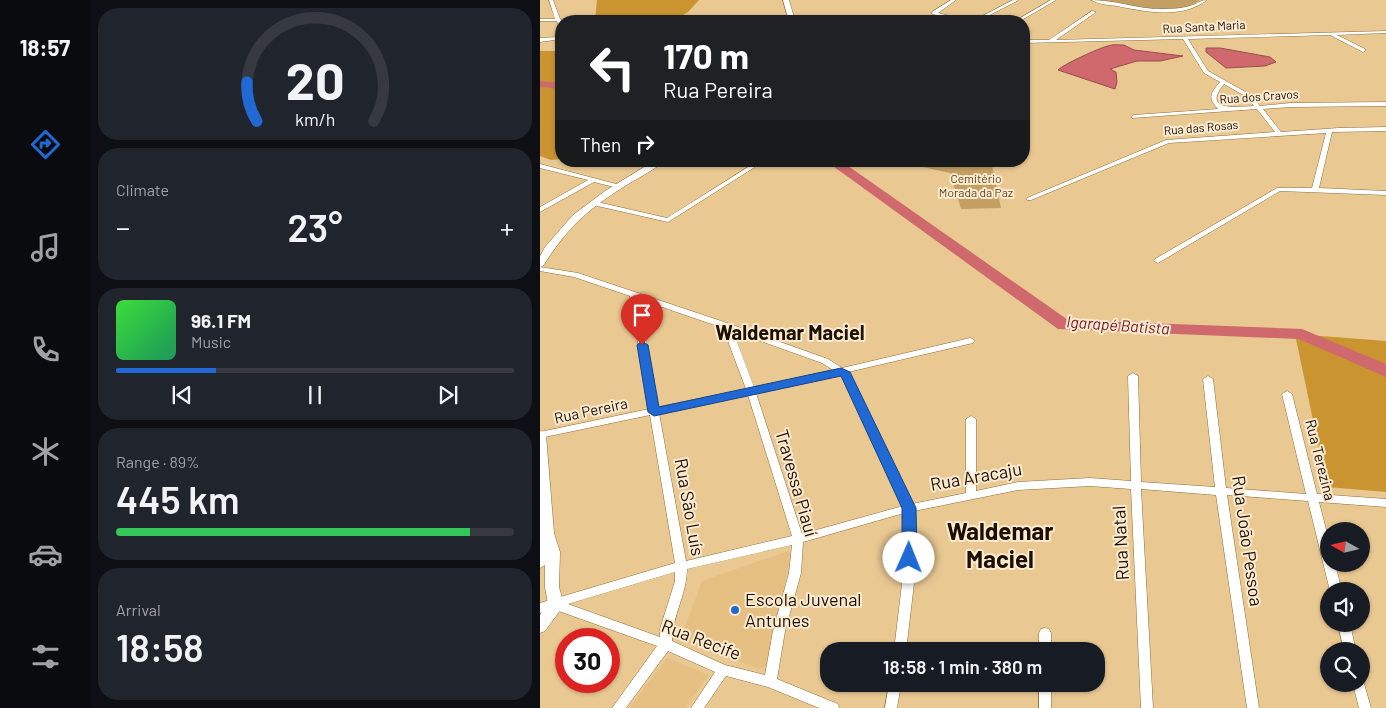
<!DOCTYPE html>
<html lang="en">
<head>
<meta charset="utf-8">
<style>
  :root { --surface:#171b24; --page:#20242c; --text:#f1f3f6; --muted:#9ea1a6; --line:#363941; --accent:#2069d4 }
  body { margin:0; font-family:Barlow,sans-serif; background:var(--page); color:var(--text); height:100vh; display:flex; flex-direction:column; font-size:19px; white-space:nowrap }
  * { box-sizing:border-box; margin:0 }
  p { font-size:16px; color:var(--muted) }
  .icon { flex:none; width:28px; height:28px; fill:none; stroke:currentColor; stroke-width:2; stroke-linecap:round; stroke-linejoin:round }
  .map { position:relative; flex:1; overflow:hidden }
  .panel { display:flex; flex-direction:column; gap:8px; padding:8px; background:#0d0f14; width:450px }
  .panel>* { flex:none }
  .top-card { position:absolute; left:15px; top:15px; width:475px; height:152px; border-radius:20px; box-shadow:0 1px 4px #0004; background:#202124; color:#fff; overflow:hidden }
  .needle { width:32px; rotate:278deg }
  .buttons { position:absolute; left:780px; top:522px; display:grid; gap:10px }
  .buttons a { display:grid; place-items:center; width:50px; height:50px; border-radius:50%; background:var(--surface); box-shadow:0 1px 4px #0004; font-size:25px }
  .speed { position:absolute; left:15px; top:628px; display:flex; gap:10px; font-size:25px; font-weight:700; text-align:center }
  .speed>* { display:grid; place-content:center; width:65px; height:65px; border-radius:50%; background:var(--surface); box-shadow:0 1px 4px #0004; line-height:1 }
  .speed .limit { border:8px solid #d22; background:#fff; color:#111 }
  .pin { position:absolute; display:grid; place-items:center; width:42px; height:42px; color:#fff; margin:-51px -21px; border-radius:50% 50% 50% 0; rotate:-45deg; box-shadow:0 0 5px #0007 }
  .pin .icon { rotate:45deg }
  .me { position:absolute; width:55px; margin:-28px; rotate:1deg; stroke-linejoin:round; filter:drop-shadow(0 0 4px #0008) }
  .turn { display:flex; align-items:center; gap:18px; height:105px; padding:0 25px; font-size:22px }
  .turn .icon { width:65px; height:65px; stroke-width:2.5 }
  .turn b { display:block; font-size:35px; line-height:42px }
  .then { display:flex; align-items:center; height:48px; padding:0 25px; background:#0003; gap:10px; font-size:19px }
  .big { font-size:38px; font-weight:600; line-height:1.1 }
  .panel .widget { flex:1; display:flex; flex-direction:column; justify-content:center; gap:8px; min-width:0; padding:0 18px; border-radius:20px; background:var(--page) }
  .panel .dial { align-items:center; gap:0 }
  .dial svg { height:130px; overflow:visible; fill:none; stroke:var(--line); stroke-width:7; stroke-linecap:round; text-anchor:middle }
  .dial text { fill:var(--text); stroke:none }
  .song { display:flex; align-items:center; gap:15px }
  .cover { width:60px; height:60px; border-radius:8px; background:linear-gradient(135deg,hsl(120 70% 55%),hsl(150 70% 35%)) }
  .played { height:5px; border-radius:2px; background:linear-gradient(90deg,var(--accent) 25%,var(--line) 25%) }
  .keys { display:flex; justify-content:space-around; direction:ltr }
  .heat { display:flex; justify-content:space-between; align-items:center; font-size:28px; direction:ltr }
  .charge { height:8px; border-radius:4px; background:linear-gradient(90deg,#34c759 89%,var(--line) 0) }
  .trip { position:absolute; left:280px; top:642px; width:285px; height:50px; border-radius:20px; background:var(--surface); box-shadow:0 1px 4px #0004; font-weight:600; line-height:50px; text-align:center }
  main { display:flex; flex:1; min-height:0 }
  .tabs { display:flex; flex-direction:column; width:90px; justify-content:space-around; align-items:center; background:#090b0e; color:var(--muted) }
  .tabs .icon { width:35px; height:35px }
  .tabs .on { color:var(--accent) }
  .tabs b { font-size:22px; color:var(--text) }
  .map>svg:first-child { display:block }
  .built { fill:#e6c083 }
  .green { fill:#c49f63 }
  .forest { fill:#ca9431 }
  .water { fill:#cf696d; stroke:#994e4c }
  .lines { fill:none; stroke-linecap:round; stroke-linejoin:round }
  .river { fill:#cf696d; fill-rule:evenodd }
  .minor-casing { stroke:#8d6e3b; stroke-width:1 }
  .tertiary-casing { stroke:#8d6e3b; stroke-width:1 }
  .minor { fill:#fff; fill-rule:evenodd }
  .tertiary { fill:#fff; fill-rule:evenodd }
  .route { fill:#2069d4; stroke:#15448a }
  .poi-dot { fill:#2069d4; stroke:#fcebd1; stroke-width:2 }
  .labels { text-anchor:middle; stroke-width:4; stroke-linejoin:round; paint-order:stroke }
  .far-street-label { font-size:12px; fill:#1b0f00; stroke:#fcebd1 }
  .far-park-label { font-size:12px; fill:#5d461f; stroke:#fcebd1 }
  .street-label { font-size:15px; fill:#1b0f00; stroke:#fcebd1 }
  .water-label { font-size:16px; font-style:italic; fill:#741623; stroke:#fcebd1 }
  .near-street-label { font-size:18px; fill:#1b0f00; stroke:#fcebd1 }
  .near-poi-label { font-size:18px; fill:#1b0f00; stroke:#fcebd1; text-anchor:start }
  .district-label { font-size:20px; font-weight:bold; fill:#1b0f00; stroke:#fcebd1 }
  .near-district-label { font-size:24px; font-weight:bold; fill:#1b0f00; stroke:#fcebd1 }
</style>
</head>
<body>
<main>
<nav class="tabs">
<b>18:57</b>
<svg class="icon on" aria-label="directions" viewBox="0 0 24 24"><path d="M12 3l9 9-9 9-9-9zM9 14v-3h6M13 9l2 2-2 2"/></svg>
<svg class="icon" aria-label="music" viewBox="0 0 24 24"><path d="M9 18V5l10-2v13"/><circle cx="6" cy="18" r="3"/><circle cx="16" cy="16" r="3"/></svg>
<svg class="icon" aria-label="phone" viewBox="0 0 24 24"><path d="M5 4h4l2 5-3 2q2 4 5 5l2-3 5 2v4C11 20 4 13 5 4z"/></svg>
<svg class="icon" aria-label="climate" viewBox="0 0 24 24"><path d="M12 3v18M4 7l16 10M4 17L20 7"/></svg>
<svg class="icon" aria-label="car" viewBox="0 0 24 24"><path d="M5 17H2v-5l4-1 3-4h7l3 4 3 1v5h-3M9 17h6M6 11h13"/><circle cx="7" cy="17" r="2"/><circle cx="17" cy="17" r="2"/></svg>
<svg class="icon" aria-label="filters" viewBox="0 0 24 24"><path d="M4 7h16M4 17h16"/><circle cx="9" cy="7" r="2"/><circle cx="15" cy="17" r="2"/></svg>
</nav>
<section class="panel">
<div class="widget dial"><svg viewBox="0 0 100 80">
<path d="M14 69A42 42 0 1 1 86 69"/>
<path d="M14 69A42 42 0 0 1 8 45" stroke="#2069d4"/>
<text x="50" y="56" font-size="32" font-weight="700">20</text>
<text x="50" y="72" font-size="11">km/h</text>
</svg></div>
<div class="widget"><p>Climate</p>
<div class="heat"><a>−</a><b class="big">23°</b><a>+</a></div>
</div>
<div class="widget">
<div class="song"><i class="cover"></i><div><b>96.1 FM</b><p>Music</p></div></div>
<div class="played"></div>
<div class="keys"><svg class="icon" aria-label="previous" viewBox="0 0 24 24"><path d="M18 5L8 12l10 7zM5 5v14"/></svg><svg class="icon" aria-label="pause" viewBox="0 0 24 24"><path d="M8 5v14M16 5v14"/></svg><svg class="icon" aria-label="next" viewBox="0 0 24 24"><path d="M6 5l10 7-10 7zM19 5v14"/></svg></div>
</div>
<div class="widget"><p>Range · 89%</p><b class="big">445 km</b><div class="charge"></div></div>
<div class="widget"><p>Arrival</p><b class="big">18:58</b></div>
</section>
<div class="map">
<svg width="846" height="708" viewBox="0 0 846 708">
  <rect width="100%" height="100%" fill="#e9c892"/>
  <g class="built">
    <polygon points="248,551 251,554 227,666 219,669 140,640 162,581"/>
    <polygon points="127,658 169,675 145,708 89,708"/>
  </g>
  <g class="green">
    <path d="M562,0H660C636,18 589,5 562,0Z"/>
    <polygon points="355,161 451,161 461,208 421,209 410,173"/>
  </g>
  <g class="forest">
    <polygon points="57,0 159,0 148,12 133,21 55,21"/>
    <polygon points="0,51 21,51 21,159 11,160 0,156"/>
    <polygon points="755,334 846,341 846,492 787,487"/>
  </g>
  <g class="water">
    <path d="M584,45L594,50L643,56L620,61H597L570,69L576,72L577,82L575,89L518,70C524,64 559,48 568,46C573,44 579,45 584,45Z"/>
    <polygon points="666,48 680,48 730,57 736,62 725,66 686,68 666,52"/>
  </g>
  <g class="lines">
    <g class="river">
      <polygon points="0,81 21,83 21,89 0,87"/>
      <polygon points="286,161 301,161 528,320 762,329 846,364 846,377 759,339 518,329"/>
    </g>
    <g class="minor-casing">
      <g id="minor">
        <polygon points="9,0 13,0 20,19 22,20 21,28 19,27 17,21 0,21 0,19 15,19"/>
        <polygon points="411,0 416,0 398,13 430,21 423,21 392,14 392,12"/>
        <polygon points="473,0 479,0 438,21 433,21"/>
        <polygon points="511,0 516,0 480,21 475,21"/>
        <path d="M551,0C576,0 600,10 625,9C634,9 644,8 653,5C658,3 661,0 667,0C642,19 606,12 577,6C568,5 558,4 551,0Z"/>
        <path d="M552,11L556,12L516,40L846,31V33L797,35L825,49V51L823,52L790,35L648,39L668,71L711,95L720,106L751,103L846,102V106L751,107L723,109L741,132L799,128L846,127V131L792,132L779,188L846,191V195L740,191L618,263L614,261L615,259L737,188H772L786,133L629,143L491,200H487V198L626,140L735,132L717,109L592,118V116L594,115L678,109C667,97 671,93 680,82L664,73L643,39L484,43V40H509ZM684,84L707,97L714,106C697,107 661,112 684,84Z"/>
        <polygon points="0,38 19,37 21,39 0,42"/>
        <polygon points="0,164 80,185 81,186 78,188 54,182 0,212 0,207 48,180 0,168"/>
        <polygon points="213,164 216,166 215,167 128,222 53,205 50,203 53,201 127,218"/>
        <path d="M0,267L38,273L190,324L288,359L302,368L430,338L433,339L434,341L433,343L308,372L372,504L426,493V419L431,416L436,419V491L478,482L550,478L591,481L588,376L593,373L598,376L601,482L675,487L663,379L668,376L673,379L686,488L766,494L742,394L747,391L752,394L777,494L846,499V507L779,502L789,541V564H795L802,591H790L768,501L687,495L719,708H707L676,495L601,489L613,708H601L591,489L550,486L478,490L374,511L375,575L366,651H354L363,575L364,513L263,542L261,573L245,631L237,679L298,704L299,708H279L228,687L186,676L164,708H151L175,672L128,651L86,708H72L117,646L13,609L0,613V603L135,563L110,415L0,438V432L109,409L90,296L34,277L0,271ZM99,299L183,328L206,389L118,407ZM193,331L282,363L293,370L214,387ZM299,374L302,376L363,506L262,534L216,393ZM208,395L252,536L146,561L119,413ZM252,545L249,573L233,631L225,675L185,665L132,641C132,616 147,594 147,569ZM135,572V581L120,629V637L28,604Z"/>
        <polygon points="798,624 810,624 816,651 804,651"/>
        <polygon points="505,628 509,629 511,633 511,651 499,651 499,633 501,629"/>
        <polygon points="821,679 823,680 831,708 819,708 813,684 821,684"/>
        <polygon points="349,684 361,684 357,708 345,708"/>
        <rect x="499" y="684" width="12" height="24"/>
      </g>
    </g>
    <g class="tertiary-casing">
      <g id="tertiary">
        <polygon points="243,0 249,0 255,21 249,21"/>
        <path d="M114,161H124C112,172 95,179 82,188C44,212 27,229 3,266L0,267V256L5,247L33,215L65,191Z"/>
        <polygon points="0,431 4,432 6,435 14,533 20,552 19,587 24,605 5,631 0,633 0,615 8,604 5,587 5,565 0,568"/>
      </g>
    </g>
    <use href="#minor" class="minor"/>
    <use href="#tertiary" class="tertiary"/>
  </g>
  <polygon class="route" points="102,341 108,345 119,407 301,368 310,372 376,508 377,558 375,562 364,562 362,558 362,508 301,376 114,416 108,412 97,345"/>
  <circle class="poi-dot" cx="195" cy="610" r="5"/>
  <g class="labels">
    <g class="far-street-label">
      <text transform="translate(664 27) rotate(-3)" y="4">Rua Santa Maria</text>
      <text transform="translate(719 97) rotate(-4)" y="4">Rua dos Cravos</text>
      <text transform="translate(661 128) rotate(-5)" y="4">Rua das Rosas</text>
    </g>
    <g class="far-park-label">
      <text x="436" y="183">Cemitério<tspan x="436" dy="14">Morada da Paz</tspan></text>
    </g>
    <g class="street-label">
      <text transform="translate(51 411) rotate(-12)" y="5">Rua Pereira</text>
      <text transform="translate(780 460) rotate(76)" y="5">Rua Terezina</text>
    </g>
    <g class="water-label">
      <text transform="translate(578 325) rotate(4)" y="6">Igarapé Batista</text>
    </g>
    <g class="near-street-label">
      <text transform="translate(436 477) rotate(-10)" y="6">Rua Aracaju</text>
      <text transform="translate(256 483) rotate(74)" y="6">Travessa Piauí</text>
      <text transform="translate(149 507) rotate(80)" y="6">Rua São Luís</text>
      <text transform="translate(707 541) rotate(82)" y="6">Rua João Pessoa</text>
      <text transform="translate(581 543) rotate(-93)" y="6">Rua Natal</text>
      <text transform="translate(161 640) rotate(21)" y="6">Rua Recife</text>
    </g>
    <g class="near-poi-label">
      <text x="205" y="606">Escola Juvenal<tspan x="205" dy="21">Antunes</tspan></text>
    </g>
    <g class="district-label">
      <text x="250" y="340">Waldemar Maciel</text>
    </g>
    <g class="near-district-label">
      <text x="460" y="540">Waldemar<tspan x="460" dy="28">Maciel</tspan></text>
    </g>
  </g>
</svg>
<div class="buttons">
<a><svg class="needle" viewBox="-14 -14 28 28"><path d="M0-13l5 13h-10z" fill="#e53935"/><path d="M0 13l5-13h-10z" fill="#9ea1a6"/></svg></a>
<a><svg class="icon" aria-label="sound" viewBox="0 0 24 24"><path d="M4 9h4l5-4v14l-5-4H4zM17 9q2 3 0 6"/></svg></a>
<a><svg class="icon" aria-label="search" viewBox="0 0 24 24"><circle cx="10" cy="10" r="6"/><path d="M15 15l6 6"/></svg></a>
</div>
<div class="speed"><div class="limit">30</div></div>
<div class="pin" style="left:102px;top:345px;background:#d93025"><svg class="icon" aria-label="arrive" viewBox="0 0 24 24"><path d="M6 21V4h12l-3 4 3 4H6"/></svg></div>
<svg class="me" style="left:369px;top:558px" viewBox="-20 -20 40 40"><circle r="19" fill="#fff"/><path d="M0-13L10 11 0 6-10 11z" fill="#2069d4"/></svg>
<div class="trip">18:58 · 1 min · 380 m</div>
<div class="top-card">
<div class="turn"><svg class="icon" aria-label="left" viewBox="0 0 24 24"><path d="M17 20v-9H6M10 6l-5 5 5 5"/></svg><div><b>170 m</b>Rua Pereira</div></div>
<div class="then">Then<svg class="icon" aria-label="right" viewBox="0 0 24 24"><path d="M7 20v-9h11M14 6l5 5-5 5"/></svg></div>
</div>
</div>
</main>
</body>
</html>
